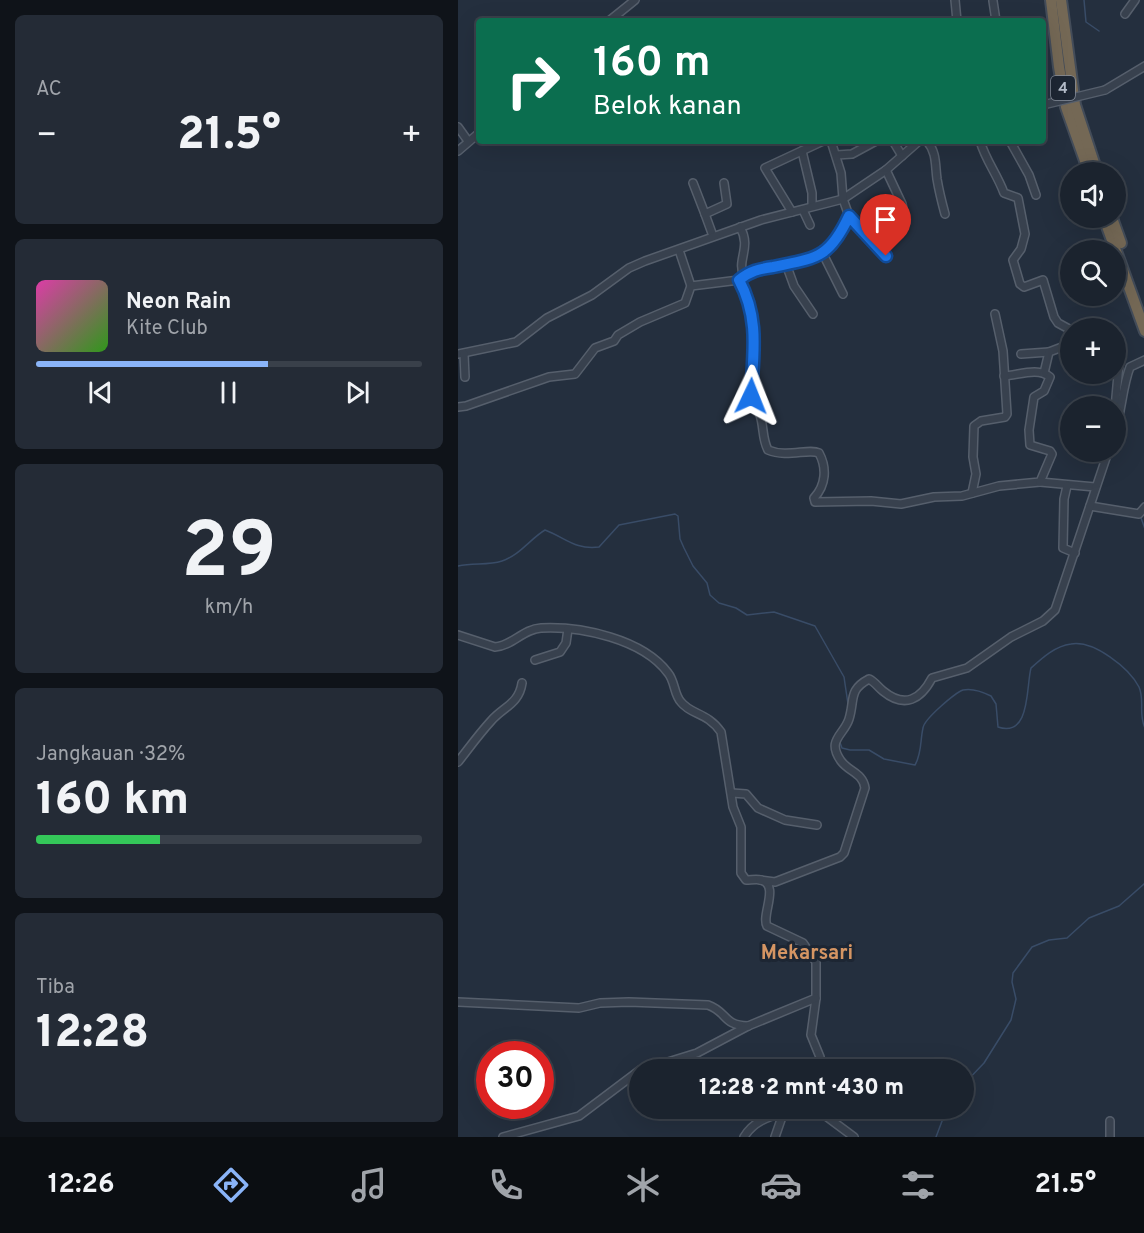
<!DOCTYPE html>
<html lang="id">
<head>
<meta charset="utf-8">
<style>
  :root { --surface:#1b232e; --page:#242b36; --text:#f1f3f6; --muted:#a0a4aa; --line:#39404a; --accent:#8ab4f8 }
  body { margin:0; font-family:Overpass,sans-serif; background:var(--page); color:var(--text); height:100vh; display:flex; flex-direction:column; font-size:22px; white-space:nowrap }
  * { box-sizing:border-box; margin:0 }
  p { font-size:20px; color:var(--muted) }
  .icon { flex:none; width:33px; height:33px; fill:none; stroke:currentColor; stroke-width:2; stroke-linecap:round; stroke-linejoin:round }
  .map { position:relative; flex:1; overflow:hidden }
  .details { display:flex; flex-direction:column; gap:15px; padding:15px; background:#0f1319; width:458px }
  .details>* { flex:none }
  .top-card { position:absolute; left:18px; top:18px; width:570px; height:126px; border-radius:6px; box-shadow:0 6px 24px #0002,0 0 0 2px var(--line); background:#0b6e4f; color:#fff; overflow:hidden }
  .tools { position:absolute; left:602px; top:162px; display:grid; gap:12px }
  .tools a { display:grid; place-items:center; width:66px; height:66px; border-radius:50%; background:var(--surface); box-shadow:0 6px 24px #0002,0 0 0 2px var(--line); font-size:30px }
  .speed { position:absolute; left:18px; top:1041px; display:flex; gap:12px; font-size:30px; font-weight:700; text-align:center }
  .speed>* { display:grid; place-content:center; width:78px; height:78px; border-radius:50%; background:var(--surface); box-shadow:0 6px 24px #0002,0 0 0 2px var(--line); line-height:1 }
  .speed .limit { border:9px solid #d22; background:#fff; color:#111 }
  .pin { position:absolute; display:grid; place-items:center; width:51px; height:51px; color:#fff; margin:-62px -26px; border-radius:50% 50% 50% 0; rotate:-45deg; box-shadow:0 0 6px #0007 }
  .pin .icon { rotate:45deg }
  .me { position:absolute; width:66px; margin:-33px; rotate:2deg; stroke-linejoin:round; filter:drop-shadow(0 0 4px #0008) }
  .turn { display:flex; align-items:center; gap:21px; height:126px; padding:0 18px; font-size:27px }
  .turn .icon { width:78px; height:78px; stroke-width:2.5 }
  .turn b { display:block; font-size:42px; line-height:51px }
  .big { font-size:45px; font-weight:800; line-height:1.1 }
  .details .card { flex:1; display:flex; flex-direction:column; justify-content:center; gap:9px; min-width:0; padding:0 21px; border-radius:9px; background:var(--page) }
  .details .dial { align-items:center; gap:0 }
  .dial b { font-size:78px; line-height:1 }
  .song { display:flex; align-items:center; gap:18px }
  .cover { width:72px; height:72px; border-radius:9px; background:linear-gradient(135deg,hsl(320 70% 55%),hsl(110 70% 35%)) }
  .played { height:6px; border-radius:3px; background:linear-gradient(90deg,var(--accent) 60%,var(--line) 60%) }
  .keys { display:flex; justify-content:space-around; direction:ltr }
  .heat { display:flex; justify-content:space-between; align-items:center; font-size:33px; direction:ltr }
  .charge { height:9px; border-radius:4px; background:linear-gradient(90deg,#34c759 32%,var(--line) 0) }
  .trip { position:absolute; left:171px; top:1059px; width:345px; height:60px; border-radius:30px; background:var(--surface); box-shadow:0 6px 24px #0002,0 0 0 2px var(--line); font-weight:800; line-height:60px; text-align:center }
  .tabs { display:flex; height:96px; justify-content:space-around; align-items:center; background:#0b0e12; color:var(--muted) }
  .tabs .icon { width:42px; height:42px }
  .tabs .current { color:var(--accent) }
  .tabs b { font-size:27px; color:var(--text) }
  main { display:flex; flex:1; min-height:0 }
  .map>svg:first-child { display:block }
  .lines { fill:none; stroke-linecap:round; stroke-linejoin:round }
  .stream { stroke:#394c67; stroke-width:1.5 }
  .minor-casing { stroke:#565f6c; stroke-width:10 }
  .highway-casing { stroke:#434c59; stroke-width:14 }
  .minor { stroke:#38414e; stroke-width:7 }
  .highway { stroke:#746855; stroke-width:10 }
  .minor-bridge-casing { stroke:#565f6c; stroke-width:10; stroke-linecap:butt }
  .minor-bridge { stroke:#38414e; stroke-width:7 }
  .route-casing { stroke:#114b97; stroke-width:15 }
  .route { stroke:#1a73e8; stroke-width:10 }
  .labels { text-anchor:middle; stroke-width:6; stroke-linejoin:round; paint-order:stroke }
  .shield { fill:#1d2633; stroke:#878f9c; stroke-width:1.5 }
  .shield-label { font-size:15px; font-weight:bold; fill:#b4bcc9 }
  .quarter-label { font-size:20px; font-weight:bold; fill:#d59563; stroke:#1d2633 }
</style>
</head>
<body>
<main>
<section class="details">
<div class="card"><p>AC</p>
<div class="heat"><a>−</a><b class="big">21.5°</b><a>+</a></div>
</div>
<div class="card">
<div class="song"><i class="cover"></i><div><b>Neon Rain</b><p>Kite Club</p></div></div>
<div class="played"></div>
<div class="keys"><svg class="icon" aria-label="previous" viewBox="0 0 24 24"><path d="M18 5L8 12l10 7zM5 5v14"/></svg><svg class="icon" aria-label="pause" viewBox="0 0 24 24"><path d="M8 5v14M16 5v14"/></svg><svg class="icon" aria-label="next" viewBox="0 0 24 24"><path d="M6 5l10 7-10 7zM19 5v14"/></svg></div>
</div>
<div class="card dial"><b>29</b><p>km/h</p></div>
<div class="card"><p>Jangkauan · 32%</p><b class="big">160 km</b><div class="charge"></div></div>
<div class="card"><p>Tiba</p><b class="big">12:28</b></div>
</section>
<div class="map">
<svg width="687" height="1137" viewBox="0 0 687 1137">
  <rect width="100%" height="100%" fill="#242f3e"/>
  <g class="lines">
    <g class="stream">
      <polyline points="626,0 628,22 641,31"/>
      <polyline points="682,515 687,529"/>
      <path d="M0,566C15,562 29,566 44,561C62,555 72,539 87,530C108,538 117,550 141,547L161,525L217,514L220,516L222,539L226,548L235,566L249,583L252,595L261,603L278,608L289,615L316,612L357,626L386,677L390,704"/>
      <path d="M381,740L384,748L392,750H411L426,759L457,765C464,753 462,741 465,728C466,719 497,693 505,690C514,688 525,692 533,696L538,704L540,727C573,738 568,686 573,668C584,658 597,646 613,644C636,640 671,668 681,687C687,700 680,714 687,728"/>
      <polyline points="506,1084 526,1063 553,1020 558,999 554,982 555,973 574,947 591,940 609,938 631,918 661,906 687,883"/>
      <polyline points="478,1137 489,1108"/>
    </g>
    <g class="minor-casing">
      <g id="minor">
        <polyline points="497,0 499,21"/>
        <polyline points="535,1 538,21"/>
        <polyline points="667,14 677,0"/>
        <polyline points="151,21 177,0"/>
        <polyline points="647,90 687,66"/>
        <polyline points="0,127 10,141"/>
        <polyline points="435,141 444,156"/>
        <path d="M469,141C479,153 477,165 479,179C481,191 484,203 487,214"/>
        <path d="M522,141C528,161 539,174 546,193L560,198L567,234L563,249L555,260L562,284L566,287L585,280L596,317L600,323L611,329L612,333"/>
        <polyline points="552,141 571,175 578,195"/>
        <polyline points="0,151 21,133"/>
        <polyline points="344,151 354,193 354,206"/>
        <polyline points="379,155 394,154 418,141"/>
        <polyline points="428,170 444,204 448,222"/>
        <polyline points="235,183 247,214"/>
        <polyline points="345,210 352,225"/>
        <polyline points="334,212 307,168 365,141"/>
        <polyline points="391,216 428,256"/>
        <path d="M282,227C294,248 278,260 286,276"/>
        <polyline points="255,236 247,214 269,204 266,183"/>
        <polyline points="221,250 233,286"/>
        <polyline points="365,254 385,294"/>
        <polyline points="328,264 336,286 355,314"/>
        <path d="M281,280C302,319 295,354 293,396C295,404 299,408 302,415C306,427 304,439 310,450C329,458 351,448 361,453C369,468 368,485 356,498L357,502L413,501L443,504L476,497L504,496L541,486L582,482L594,454L592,451L572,445L571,430L576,397L586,391L592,377C580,367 561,375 546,376"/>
        <polyline points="657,344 660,345 662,353 657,408"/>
        <polyline points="0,354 58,342 89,318 134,295 171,268 187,261 303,220 385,199 428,170 461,141"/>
        <polyline points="6,354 7,377"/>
        <polyline points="563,354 591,352"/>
        <polyline points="586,373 591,352 612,344"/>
        <polyline points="0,407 8,406 91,377 117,374 137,348 156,341 160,335 182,322 227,303 233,286 281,280 292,271 358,258 373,247 391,216 385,199 383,173 373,141"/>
        <path d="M657,431C664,410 664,388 672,367L687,360"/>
        <polyline points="582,482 637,487"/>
        <polyline points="609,486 606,499 605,548 617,553"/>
        <polyline points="514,493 518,474 515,457 516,426 523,421 547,417 549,414 545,351 537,314"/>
        <polyline points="632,506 681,514 687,507"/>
        <path d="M0,635L37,647C54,646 65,629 83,628C123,626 185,639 210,673C217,681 216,695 223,702C233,715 249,712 263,732L275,807L283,827V873L288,880C293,880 299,879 303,880C322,885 303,915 309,926L345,943L358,962V998L353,1035L362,1057L356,1070"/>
        <polyline points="77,660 102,652 108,643 110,629"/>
        <path d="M0,762C11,748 21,734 33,721C45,707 61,704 64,683"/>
        <polyline points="274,793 288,794 300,808 327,820 359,825"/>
        <path d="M302,880L317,882L382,857L386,853L407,788C405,773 391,772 383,761C368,740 386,735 391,719C397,700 390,690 411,679C417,682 420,687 425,691C447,709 463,699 474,678L509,668L553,637L585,621L597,610L650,452"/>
        <path d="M0,1002L121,1008L142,1003L171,1002L250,1005C270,1012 264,1025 290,1026"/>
        <polyline points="184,1070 239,1053 290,1026 358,998"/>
        <polyline points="357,1108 396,1137"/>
        <polyline points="45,1137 121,1116 182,1070"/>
        <path d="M286,1137C295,1122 309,1117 325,1113"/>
        <polyline points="317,1137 326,1111"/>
        <polyline points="652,1137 652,1121"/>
      </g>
    </g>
    <g class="highway-casing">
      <g id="highway">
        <polyline points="593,0 601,67 608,107 631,172"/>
        <polyline points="603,0 617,105 639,172"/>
        <polyline points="646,218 687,331"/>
        <polyline points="654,218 663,243"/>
      </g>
    </g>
    <use href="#minor" class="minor"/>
    <use href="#highway" class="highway"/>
    <g class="minor-bridge-casing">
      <polyline id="minor-bridge" points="585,105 647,90"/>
    </g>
    <use href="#minor-bridge" class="minor-bridge"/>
  </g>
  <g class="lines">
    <g class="route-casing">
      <path id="route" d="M293,396C295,354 302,319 281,280C292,271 301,269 315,267C358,258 371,259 391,216L428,256"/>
    </g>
    <use href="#route" class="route"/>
  </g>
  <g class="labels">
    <rect class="shield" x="593" y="76" width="24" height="24" rx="4.5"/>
    <g class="shield-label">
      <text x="605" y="93">4</text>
    </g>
    <g class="quarter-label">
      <text x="349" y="959">Mekarsari</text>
    </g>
  </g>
</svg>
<div class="tools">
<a><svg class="icon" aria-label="sound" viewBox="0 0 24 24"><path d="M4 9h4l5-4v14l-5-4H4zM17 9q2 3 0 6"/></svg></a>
<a><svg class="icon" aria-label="search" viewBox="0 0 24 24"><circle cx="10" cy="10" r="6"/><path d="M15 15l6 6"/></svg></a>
<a>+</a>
<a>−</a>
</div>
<div class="speed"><div class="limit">30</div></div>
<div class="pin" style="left:428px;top:256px;background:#d93025"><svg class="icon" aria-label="arrive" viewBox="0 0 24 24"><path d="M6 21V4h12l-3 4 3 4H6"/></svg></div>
<svg class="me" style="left:293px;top:396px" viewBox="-20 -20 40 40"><path d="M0-17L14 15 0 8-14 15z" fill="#1a73e8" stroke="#fff" stroke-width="4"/></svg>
<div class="trip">12:28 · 2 mnt · 430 m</div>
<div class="top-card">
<div class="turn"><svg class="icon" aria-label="right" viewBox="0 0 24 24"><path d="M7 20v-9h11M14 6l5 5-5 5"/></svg><div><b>160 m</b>Belok kanan</div></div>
</div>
</div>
</main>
<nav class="tabs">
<b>12:26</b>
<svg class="icon current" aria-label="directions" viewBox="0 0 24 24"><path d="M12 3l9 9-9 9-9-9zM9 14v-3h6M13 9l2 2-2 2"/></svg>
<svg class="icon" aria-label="music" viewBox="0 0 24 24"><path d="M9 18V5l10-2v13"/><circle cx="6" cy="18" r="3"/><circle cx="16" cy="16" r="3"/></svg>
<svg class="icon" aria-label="phone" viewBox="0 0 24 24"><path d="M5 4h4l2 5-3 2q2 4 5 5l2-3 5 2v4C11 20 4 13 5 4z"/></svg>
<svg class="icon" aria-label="climate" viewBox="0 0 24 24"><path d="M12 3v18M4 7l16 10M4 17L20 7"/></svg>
<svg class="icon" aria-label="car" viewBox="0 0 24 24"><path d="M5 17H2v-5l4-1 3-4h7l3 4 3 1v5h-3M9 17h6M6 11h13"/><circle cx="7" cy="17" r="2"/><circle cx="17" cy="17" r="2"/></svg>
<svg class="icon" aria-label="filters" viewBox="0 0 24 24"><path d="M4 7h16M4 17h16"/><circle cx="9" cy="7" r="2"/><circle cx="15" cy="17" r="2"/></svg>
<b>21.5°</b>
</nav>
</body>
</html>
